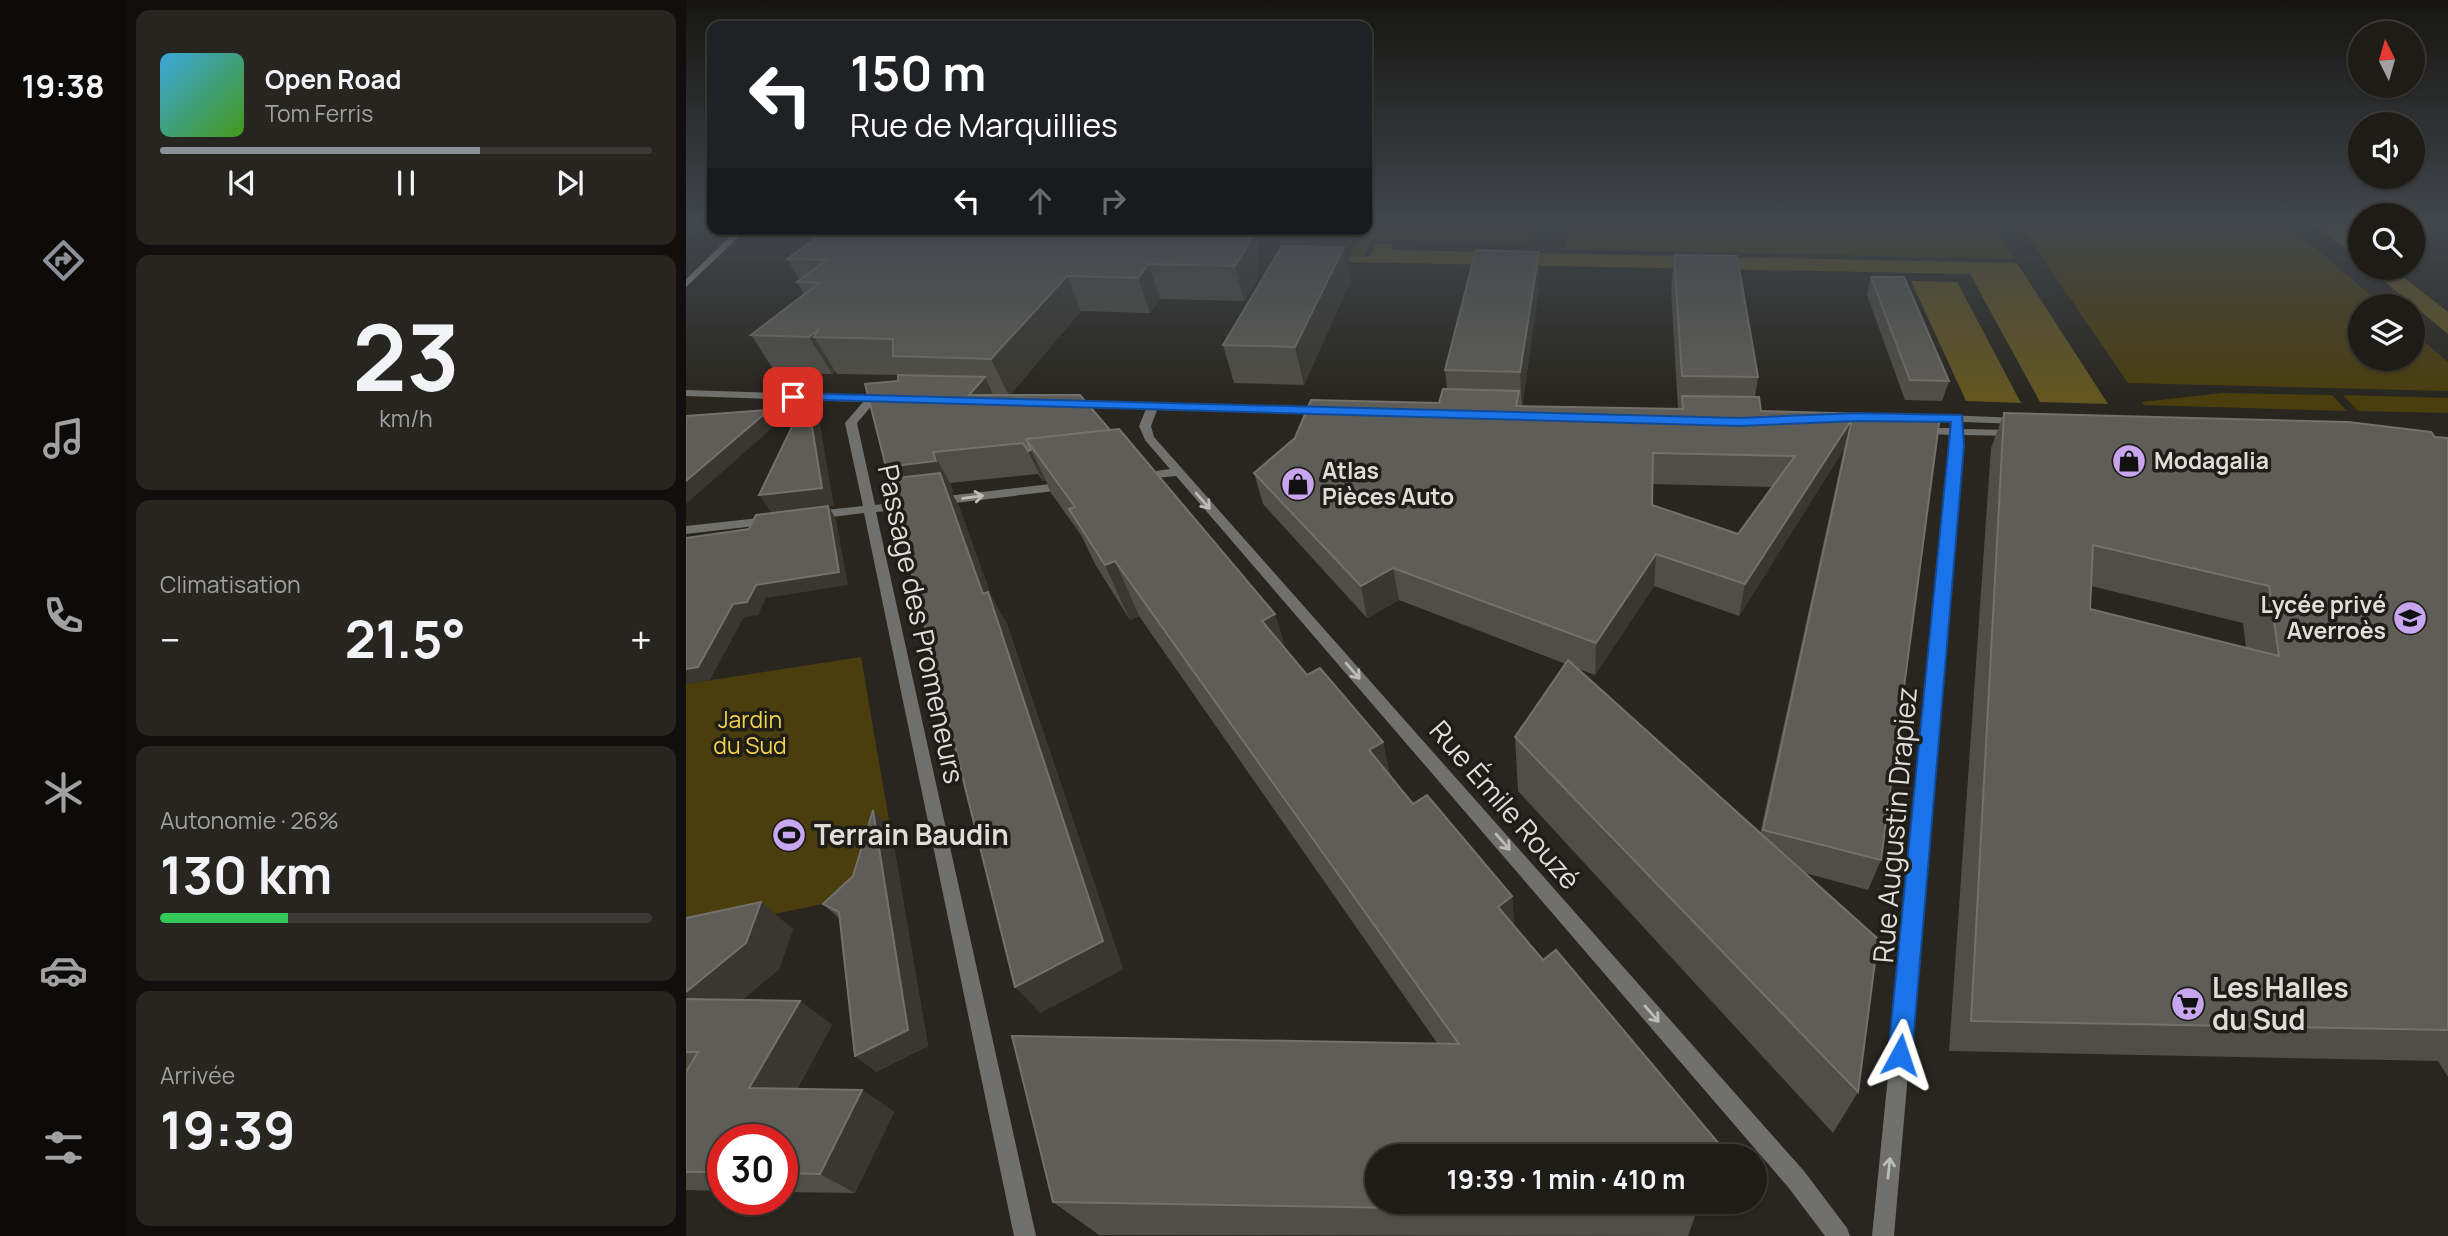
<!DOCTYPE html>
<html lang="fr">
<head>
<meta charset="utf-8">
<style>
  :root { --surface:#1e1c17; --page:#262520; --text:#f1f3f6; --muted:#a1a1a1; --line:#3c3a36; --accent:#8c9099 }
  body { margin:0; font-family:Manrope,sans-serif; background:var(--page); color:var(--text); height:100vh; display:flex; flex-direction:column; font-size:26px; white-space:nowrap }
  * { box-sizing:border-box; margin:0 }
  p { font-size:23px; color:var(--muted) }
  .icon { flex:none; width:38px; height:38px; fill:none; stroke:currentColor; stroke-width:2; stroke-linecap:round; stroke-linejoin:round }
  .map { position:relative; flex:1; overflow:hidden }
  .sheet { display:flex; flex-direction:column; gap:10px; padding:10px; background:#100f0d; width:560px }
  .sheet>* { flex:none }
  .top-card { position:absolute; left:21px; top:21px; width:665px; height:214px; border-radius:14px; box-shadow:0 2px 5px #0004,0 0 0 2px var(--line); background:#202124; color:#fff; overflow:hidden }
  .needle { width:46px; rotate:355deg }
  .fabs { position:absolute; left:1662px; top:21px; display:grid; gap:14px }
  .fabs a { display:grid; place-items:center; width:77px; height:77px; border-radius:50%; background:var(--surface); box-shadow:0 2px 5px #0004,0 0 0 2px var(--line); font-size:35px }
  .speed { position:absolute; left:21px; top:1124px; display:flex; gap:14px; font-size:35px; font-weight:700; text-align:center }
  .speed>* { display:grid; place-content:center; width:91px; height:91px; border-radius:50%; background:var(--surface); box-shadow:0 2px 5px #0004,0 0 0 2px var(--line); line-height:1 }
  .speed .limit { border:10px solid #d22; background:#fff; color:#111 }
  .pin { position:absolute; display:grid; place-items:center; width:60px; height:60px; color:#fff; margin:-30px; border-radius:14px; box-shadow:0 4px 10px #0006 }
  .me { position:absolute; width:77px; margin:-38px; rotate:5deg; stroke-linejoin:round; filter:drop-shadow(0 0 5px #0008) }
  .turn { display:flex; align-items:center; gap:24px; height:147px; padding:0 28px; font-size:32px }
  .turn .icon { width:91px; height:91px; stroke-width:2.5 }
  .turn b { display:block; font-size:49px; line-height:60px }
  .lanes { display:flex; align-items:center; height:66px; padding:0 28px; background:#0003; justify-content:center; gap:35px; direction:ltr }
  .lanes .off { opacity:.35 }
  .big { font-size:52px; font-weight:700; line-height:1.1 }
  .sheet .card { flex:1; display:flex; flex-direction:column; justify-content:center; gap:10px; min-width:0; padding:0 24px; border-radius:14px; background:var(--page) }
  .sheet .dial { align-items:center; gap:0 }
  .dial b { font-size:91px; line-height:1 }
  .song { display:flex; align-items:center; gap:21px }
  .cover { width:84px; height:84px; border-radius:10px; background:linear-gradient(135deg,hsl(200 70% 55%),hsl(100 70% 35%)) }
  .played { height:7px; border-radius:4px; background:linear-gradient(90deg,var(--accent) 65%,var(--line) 65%) }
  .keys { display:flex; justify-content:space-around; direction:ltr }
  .heat { display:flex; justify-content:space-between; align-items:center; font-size:38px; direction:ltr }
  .charge { height:10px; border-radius:5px; background:linear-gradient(90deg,#34c759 26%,var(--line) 0) }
  .trip { position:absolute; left:679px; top:1144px; width:402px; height:70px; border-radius:35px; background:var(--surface); box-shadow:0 2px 5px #0004,0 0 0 2px var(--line); font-weight:700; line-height:70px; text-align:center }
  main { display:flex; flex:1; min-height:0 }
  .menu { display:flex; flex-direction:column; width:126px; justify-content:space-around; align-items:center; background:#0c0b09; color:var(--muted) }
  .menu .icon { width:49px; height:49px }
  .menu .active { color:var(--accent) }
  .menu b { font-size:32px; color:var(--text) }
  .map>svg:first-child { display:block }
  .green { fill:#4a3e0f }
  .forest { fill:#635621 }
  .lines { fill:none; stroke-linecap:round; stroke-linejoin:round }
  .street { fill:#70706c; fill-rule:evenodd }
  .secondary { fill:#9b9994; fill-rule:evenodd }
  .wall { fill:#504e47; fill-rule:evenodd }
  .shaded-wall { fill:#393730 }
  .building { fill:#5f5d57; stroke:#73716b; stroke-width:2; fill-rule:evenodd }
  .oneway { stroke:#bdbcb8 }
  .route { fill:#1a73e8; stroke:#114b97; stroke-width:2 }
  .labels { text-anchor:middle; stroke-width:7; stroke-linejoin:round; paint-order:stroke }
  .poi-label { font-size:23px; font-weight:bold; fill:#deddd8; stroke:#1e1d16; text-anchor:start }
  .park-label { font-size:23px; fill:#f4d34e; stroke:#1e1d16 }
  .near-street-label { font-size:28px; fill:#deddd8; stroke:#1e1d16 }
  .near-poi-label { font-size:28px; font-weight:bold; fill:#deddd8; stroke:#1e1d16; text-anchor:start }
</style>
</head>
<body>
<main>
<nav class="menu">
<b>19:38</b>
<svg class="icon active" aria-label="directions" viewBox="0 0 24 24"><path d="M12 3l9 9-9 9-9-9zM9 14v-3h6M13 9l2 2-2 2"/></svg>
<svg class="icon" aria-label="music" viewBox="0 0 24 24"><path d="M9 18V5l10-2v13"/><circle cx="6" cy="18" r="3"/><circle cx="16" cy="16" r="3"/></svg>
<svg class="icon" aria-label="phone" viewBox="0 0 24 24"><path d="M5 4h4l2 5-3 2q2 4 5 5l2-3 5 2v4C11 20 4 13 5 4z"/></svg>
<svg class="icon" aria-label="climate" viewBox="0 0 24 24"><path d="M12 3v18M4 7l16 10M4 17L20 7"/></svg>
<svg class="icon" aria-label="car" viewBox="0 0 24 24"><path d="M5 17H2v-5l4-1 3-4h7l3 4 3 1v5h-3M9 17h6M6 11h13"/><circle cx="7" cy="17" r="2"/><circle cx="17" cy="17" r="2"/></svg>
<svg class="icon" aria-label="filters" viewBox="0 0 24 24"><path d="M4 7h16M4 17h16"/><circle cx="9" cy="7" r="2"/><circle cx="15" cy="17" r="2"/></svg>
</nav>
<section class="sheet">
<div class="card">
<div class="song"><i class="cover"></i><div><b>Open Road</b><p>Tom Ferris</p></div></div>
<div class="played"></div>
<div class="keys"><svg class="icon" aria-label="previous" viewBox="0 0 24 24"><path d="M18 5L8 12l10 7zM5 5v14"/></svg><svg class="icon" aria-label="pause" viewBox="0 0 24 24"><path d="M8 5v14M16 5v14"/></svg><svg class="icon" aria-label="next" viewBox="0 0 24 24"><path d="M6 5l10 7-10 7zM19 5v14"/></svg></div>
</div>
<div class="card dial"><b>23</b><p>km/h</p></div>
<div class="card"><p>Climatisation</p>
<div class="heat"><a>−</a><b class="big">21.5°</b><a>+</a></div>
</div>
<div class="card"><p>Autonomie · 26%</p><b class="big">130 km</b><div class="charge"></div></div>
<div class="card"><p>Arrivée</p><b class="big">19:39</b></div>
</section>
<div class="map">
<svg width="1762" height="1236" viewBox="0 0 1762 1236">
  <rect width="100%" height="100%" fill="#28261f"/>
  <g class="green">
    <polygon points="681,224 844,224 841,243 686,239 678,257 664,257 677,229 681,229"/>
    <polygon points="882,224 1305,224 1329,259 879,249"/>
    <polygon points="1333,224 1601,224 1697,306 1675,306 1675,359 1727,359 1727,332 1762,362 1762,391 1442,383"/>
    <polygon points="1536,393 1646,395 1661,411 1458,405 1456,402"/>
    <polygon points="1657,395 1762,398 1762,413 1672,411"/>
    <polygon points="175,657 211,867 186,894 0,932 0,684"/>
  </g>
  <g class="forest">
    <polygon points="1629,224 1652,224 1675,242 1675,262"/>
    <polygon points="689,244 707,244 706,250 1331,263 1422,404 1354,402 1284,274 662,262 664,257 684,257"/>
    <polygon points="1682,268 1706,268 1762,312 1762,334"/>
    <polygon points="1225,281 1271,282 1335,403 1280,401"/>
  </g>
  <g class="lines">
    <g class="street">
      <polygon points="0,390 186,396 200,397 205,400 200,403 188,403 171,423 189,505 228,500 234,504 228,508 190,512 350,1236 328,1236 178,513 130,519 124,515 130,511 177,506 159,423 177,402 0,396"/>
      <polygon points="385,401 641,409 642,411 637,414 471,410 465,426 468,437 1118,1171 1161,1228 1164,1236 1139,1236 1102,1187 490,476 449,480 449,474 484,469 459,440 453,426 460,409 381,406 381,402"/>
      <polygon points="1235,414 1333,418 1339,421 1333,424 1277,422 1277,429 1328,430 1334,433 1328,436 1277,435 1208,1236 1186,1236 1265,446 1265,435 1229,433 1227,431 1233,428 1265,428 1265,422 1231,419 1231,415"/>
      <polygon points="381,482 385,483 387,486 385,489 252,505 246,501 252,497"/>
      <polygon points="82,517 86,518 88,521 86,524 0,534 0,526"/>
    </g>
    <polygon class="secondary" points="52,229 61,229 0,287 0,279"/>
  </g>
  <g class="wall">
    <polygon points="572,229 572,277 558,301 474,299 464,313 395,311 324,395 424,430 589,614 599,648 621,675 697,742 704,775 727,804 826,896 828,926 1014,1202 1002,1236 413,1235 367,1202 751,1043 453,616 444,620 409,564 395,535 365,493 360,481 357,481 352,474 264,483 267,492 265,492 272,504 306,598 321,624 437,969 354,1013 207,478 200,467 212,375 151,374 149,371 146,374 89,372 65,335 118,294 111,282 114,280 101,259"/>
    <path d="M853,252V287L836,406L992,409L985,290L988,255L1072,377L1069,397L1075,411L1254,416L1195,860L1182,890L1119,873L1172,1092L1147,1133L832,791L829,737L880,664L713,600L681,618L577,504L568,473L753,403L761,389L759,370ZM1158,449L1074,834L890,668L909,675L968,586L1053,616ZM966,484L1086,487L1052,534L966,505Z"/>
    <polygon points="1185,277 1263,381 1256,401 1219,400 1181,295"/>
    <polygon points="664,282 618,385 548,383 537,345"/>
    <path d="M1318,413L1762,438V1077L1752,1061L1263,1051L1305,448ZM1405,586L1557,623L1560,648L1404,609Z"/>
    <polygon points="205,829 242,1046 190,1072 154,919 137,904 167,876"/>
    <polygon points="0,918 107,929 93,969 56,1000 114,1001 146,1025 111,1089 176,1090 208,1112 169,1193 96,1192 96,1139 37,1139 37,1191 0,1190"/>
  </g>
  <g class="shaded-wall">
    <polygon points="0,224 19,224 0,242"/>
    <polygon points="564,229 572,229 572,277 558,301 549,266"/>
    <polygon points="658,247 664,282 618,385 609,347"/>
    <polygon points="853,252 853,287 836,410 834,372"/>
    <polygon points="463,264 474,299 464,313 452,278"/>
    <polygon points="381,276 395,311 323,396 305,359"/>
    <polygon points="133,329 128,337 149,371 146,374 123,337"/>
    <polygon points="299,377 313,407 283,395"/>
    <polygon points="121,396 132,413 148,506 142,506 150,519 162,585 80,598 72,615 58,617 24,680 0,684 0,669 86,513 73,495"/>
    <polygon points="83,410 92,423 0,504 0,481"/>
    <polygon points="1166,419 1158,449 1053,616 1059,584"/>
    <polygon points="345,450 360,481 357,481 342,451"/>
    <polygon points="247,452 264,483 267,492 265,492 272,504 306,598 321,624 437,969 354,1013 329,987 219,498 200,467"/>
    <polygon points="970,554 968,586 909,675 910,643"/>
    <polygon points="429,561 453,616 444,620 419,565"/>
    <polygon points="707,568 713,600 681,618 675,586"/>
    <polygon points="589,614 606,670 576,621"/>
    <polygon points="697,742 709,796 683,750"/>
    <polygon points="187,810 205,829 242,1046 190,1072 169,1056"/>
    <polygon points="826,896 830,946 812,907"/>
    <polygon points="75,902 107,929 93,969 29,1023 0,1004 0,992"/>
    <polygon points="114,1001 146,1025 99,1110 63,1088"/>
    <polygon points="176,1090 208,1112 169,1193 134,1174"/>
  </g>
  <g class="building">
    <polygon points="143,229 564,229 563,243 549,266 463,264 452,278 381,276 305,359 207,356 207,339 128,337 133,329 123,337 65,335 133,283 111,282 141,260 101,259"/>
    <polygon points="596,246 658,247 609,347 537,345"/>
    <polygon points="790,250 853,252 834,372 759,370"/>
    <polygon points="988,255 1051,256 1072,377 996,376"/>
    <polygon points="1185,277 1218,277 1263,381 1224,380"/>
    <polygon points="212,375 299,377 283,395 394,395 424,430 340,439 345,450 342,451 337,443 247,452 250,461 200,467 179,384 212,381"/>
    <path d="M757,389L833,391L830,406L997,409L996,396L1073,397L1075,411L1254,416L1195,860L1077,830L1166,419L1059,584L970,554L910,643L707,568L675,586L568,473L609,438L625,400L753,403ZM967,453L1109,456L1052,534L966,505Z"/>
    <polygon points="121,396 136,488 73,495"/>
    <polygon points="83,410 0,481 0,416"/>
    <path d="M1318,413L1662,422L1745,432L1749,437L1762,438V1030L1285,1021ZM1407,545L1583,586L1593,656L1404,609Z"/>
    <polygon points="433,429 589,614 576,621 621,675 634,668 697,742 683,750 727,804 741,795 826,896 812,907 857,960 870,950 1034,1145 1030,1157 691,1157 691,1202 1014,1202 1010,1213 367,1202 326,1036 773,1044 429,561 419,565 383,509 389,507 340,439"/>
    <polygon points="254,473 297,594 302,592 417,941 329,987 203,483 203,479"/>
    <polygon points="142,506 153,572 70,585 61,602 47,604 12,667 0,669 0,538 63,529 70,515"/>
    <polygon points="882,660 1192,939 1172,1092 829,737"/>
    <polygon points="187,810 222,1030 169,1056 153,912 137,904 167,876"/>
    <polygon points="75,902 60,943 0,992 0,918"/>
    <polygon points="0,999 114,1001 63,1088 176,1090 134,1174 96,1173 96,1139 37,1139 37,1172 0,1172 0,1072 12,1052 0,1052"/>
  </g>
  <defs><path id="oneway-shaft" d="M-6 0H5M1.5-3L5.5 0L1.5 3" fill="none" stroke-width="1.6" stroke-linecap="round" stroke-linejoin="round" transform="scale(1.75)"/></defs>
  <g class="oneway">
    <use href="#oneway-shaft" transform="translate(287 497) rotate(-7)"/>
    <use href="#oneway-shaft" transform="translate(517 501) rotate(49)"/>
    <use href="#oneway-shaft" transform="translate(667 671) rotate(49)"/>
    <use href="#oneway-shaft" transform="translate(817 842) rotate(49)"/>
    <use href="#oneway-shaft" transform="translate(966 1014) rotate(49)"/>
    <use href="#oneway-shaft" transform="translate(1203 1168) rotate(-84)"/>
  </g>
  <linearGradient id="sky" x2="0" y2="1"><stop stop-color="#161511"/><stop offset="0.56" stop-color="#42474d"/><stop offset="1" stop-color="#42474d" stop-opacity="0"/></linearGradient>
  <rect width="1762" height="397" fill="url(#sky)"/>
  <polygon class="route" points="107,393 1053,418 1172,413 1276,415 1278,446 1226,1055 1222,1064 1214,1067 1206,1064 1202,1055 1265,422 1172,421 1053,426 102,399 101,397"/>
  <defs>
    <g id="shop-disc" transform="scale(1.75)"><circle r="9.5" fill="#c8a6ef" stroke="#1e1d16"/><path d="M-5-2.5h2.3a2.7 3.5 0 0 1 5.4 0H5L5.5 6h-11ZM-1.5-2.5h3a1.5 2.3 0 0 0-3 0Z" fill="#111"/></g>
    <g id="school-disc" transform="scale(1.75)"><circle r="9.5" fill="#c8a6ef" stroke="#1e1d16"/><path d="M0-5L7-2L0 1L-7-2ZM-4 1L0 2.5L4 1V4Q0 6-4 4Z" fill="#111"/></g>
    <g id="stadium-disc" transform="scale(1.75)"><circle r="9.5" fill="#c8a6ef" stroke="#1e1d16"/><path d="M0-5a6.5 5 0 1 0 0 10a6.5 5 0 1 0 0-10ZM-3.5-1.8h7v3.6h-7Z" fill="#111"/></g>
    <g id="supermarket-disc" transform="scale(1.75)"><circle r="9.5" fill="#c8a6ef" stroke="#1e1d16"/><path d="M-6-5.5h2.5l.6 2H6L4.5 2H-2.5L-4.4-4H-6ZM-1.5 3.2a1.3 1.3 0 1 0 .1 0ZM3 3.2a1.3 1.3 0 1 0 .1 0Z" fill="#111"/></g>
  </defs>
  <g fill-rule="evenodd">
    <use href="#shop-disc" x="1443" y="461"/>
    <use href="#shop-disc" x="612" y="484"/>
    <use href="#school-disc" x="1724" y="618"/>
    <use href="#stadium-disc" x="103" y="835"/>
    <use href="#supermarket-disc" x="1502" y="1004"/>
  </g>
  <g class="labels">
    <g class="poi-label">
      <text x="1468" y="469">Modagalia</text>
      <text x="636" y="479">Atlas<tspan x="636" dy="26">Pièces Auto</tspan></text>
      <text x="1700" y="613" text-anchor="end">Lycée privé<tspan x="1700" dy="26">Averroès</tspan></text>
    </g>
    <g class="park-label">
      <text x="64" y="728">Jardin<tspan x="64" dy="26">du Sud</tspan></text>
    </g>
    <g class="near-street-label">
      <text transform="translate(235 624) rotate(78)" y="10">Passage des Promeneurs</text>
      <text transform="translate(819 805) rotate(49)" y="10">Rue Émile Rouzé</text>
      <text transform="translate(1209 825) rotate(-85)" y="10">Rue Augustin Drapiez</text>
    </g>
    <g class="near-poi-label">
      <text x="128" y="845">Terrain Baudin</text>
      <text x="1526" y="998">Les Halles<tspan x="1526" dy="32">du Sud</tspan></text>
    </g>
  </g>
</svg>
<div class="fabs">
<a><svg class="needle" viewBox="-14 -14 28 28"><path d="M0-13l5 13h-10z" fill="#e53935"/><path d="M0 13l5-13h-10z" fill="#a1a1a1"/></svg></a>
<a><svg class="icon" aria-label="sound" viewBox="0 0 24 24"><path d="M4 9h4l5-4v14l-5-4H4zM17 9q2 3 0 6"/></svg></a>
<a><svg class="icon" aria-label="search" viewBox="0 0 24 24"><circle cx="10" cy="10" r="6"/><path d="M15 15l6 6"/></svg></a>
<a><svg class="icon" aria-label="layers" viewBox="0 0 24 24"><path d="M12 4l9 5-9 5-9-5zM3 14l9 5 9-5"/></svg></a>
</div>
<div class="speed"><div class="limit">30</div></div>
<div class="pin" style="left:107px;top:397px;background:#d93025"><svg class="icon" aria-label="arrive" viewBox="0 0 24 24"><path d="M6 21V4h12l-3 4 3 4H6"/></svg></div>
<svg class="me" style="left:1214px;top:1055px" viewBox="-20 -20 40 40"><path d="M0-17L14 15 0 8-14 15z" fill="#1a73e8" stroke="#fff" stroke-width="4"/></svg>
<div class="trip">19:39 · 1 min · 410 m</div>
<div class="top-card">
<div class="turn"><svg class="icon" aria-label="left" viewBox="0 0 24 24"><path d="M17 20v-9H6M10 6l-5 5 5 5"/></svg><div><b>150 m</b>Rue de Marquillies</div></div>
<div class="lanes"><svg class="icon" aria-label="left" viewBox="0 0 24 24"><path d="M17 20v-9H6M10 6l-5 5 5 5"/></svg><svg class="icon off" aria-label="ahead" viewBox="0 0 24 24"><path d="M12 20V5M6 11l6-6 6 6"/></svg><svg class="icon off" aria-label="right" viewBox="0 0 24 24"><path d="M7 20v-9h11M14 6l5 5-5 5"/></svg></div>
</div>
</div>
</main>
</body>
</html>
